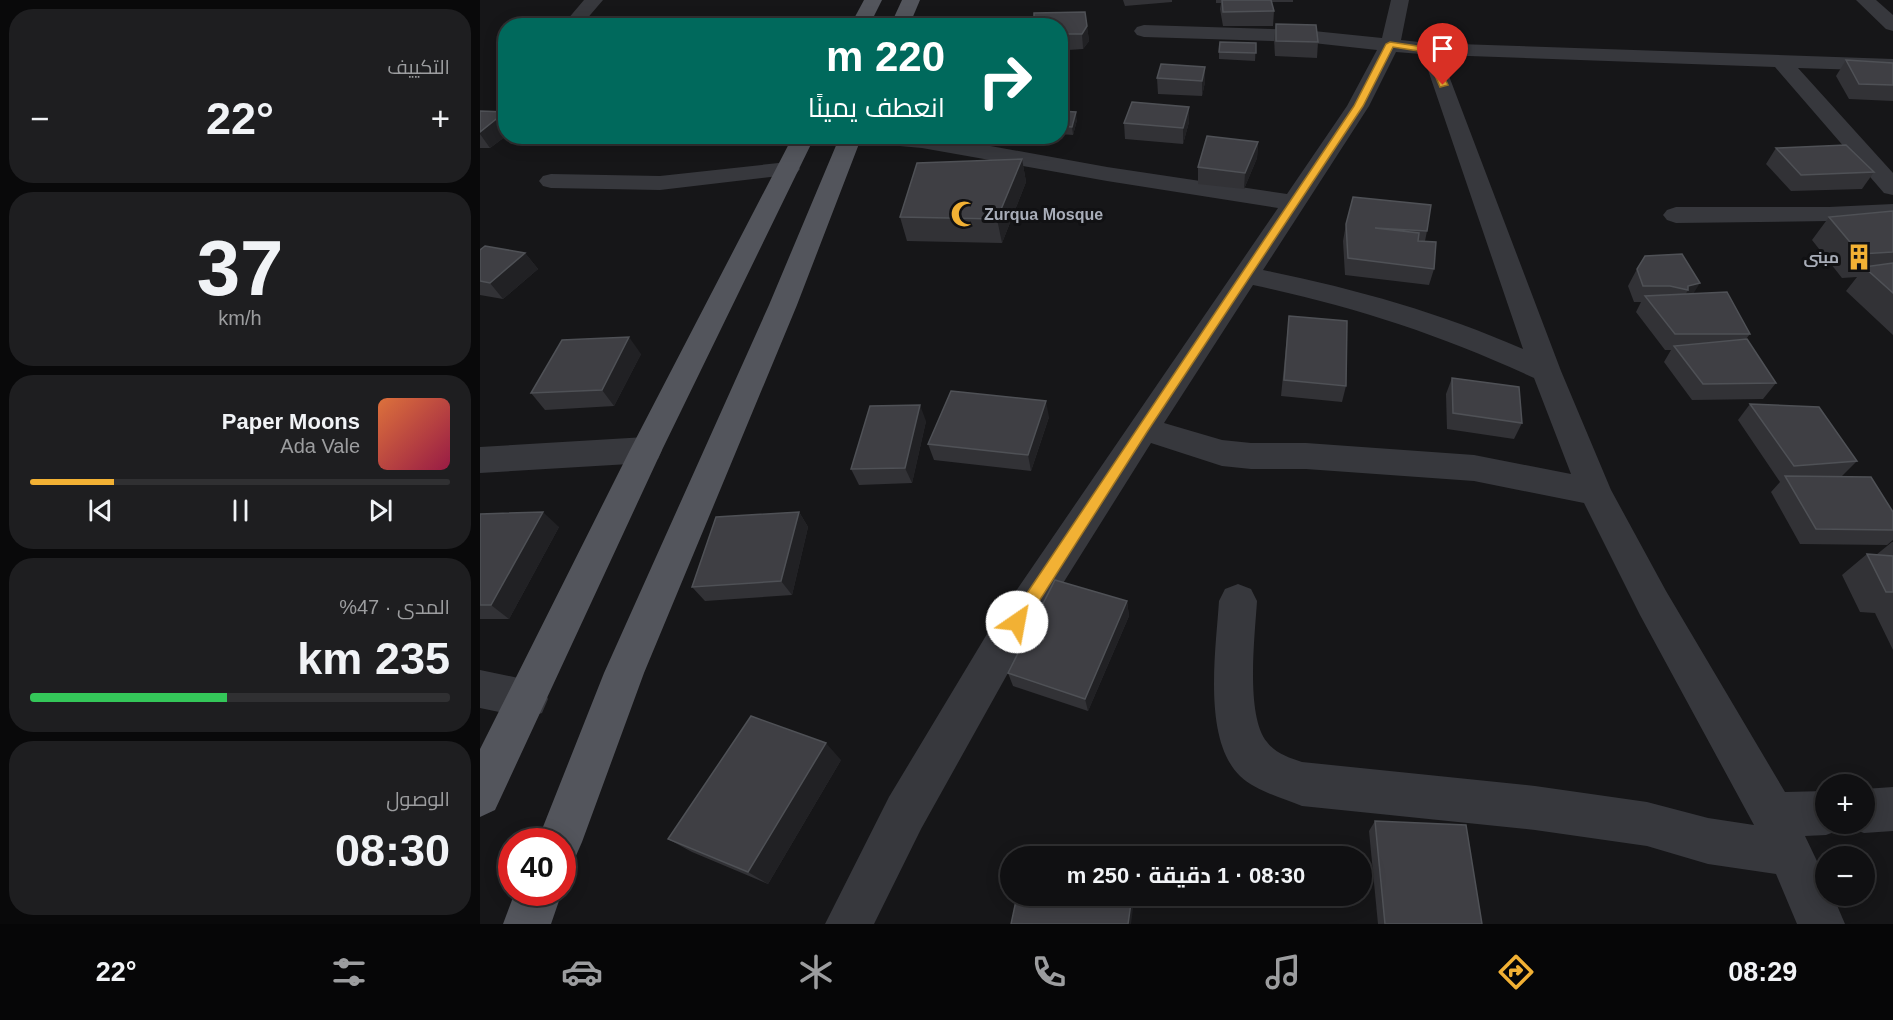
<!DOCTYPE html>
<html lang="ar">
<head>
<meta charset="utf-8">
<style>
  :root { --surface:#101012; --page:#1e1e20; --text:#f1f3f6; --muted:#9c9d9f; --line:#303032; --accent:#f2b134 }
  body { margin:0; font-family:Arial,Cairo,sans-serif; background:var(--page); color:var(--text); direction:rtl; height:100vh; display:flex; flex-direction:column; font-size:22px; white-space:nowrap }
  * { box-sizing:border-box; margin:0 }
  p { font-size:20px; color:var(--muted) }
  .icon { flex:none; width:33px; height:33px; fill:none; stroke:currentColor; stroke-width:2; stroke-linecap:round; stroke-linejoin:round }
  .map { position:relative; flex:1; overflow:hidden; direction:ltr }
  .details { display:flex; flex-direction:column; gap:9px; padding:9px; background:#09090a; width:480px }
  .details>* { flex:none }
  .banner { position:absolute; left:18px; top:18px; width:570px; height:126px; border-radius:24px; box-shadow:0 3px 15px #0003,0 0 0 2px var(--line); direction:rtl; background:#00695c; color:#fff; overflow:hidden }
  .buttons { position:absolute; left:1335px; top:774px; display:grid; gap:12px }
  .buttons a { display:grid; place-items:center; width:60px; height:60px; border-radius:50%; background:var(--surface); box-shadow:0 3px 15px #0003,0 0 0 2px var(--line); font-size:30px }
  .speed { position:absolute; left:18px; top:828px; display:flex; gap:12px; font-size:30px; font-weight:700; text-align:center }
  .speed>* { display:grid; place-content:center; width:78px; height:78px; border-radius:50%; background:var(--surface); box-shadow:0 3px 15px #0003,0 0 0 2px var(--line); line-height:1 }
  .speed .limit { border:9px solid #d22; background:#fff; color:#111 }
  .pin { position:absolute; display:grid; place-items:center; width:51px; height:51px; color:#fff; margin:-62px -26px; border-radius:50% 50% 50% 0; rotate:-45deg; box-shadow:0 0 6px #0007 }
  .pin .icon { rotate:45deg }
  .me { position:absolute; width:66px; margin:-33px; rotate:33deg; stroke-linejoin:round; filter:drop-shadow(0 0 4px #0008) }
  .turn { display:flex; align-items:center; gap:21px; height:126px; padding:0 24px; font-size:27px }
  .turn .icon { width:78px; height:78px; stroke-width:2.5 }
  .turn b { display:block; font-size:42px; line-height:51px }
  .big { font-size:45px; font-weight:700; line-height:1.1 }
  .details .widget { flex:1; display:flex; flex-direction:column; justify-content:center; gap:9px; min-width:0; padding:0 21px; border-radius:24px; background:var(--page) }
  .details .dial { align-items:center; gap:0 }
  .dial b { font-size:78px; line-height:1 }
  .song { display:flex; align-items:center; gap:18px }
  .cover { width:72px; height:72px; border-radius:9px; background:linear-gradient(135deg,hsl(20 70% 55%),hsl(340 70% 35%)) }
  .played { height:6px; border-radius:3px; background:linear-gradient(90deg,var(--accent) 20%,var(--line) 20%) }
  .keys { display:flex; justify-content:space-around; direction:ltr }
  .heat { display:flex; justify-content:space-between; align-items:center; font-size:33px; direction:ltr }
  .charge { height:9px; border-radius:4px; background:linear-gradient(90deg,#34c759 47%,var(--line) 0) }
  .trip { position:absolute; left:520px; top:846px; width:372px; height:60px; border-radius:30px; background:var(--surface); box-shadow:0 3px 15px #0003,0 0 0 2px var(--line); font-weight:700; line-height:60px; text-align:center; direction:rtl }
  .menu { display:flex; height:96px; justify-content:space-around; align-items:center; background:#060607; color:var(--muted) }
  .menu .icon { width:42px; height:42px }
  .menu .selected { color:var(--accent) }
  .menu b { font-size:27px; color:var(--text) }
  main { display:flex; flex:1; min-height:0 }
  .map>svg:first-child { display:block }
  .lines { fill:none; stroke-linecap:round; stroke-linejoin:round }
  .minor { fill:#37383d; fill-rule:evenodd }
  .major { fill:#53555c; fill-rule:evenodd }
  .wall { fill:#323236 }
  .shaded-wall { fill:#212124 }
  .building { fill:#3f3f44; stroke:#4f5156; stroke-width:1.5 }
  .route { fill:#f2b134; stroke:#9d7322; stroke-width:1.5 }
  .labels { text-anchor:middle; stroke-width:6; stroke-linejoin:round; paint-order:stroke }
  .far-poi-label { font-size:16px; font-weight:bold; fill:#a8adb8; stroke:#111113; text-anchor:start }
</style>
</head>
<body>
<main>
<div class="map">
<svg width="1413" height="924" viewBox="0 0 1413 924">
  <rect width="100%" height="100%" fill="#161618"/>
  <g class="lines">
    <g class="minor">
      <polygon points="104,0 123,0 105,21 105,26 87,26 87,20"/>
      <path d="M911,0H929L921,40L948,43L1413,59V71L1318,68L1413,173V195L1404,193L1295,67L961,55L1081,371L1131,490L1186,591L1305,792L1346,791V824H1364L1362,829L1346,835L1325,836L1346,880V896H1353L1365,924H1317L1296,874L1228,864L1167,846L1055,830L822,806C802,798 776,791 760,776C722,739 736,649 739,601L745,589L758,584L771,589L777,601C775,635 765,715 787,742C795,753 809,758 822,762L1055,786L1167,802L1228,818L1274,825L1160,615L1104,503L994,481L826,469H771L742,466L671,443L538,655L441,829L394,924H345L409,797L510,629L798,208L627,181L442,148L387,143L379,141L376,136H455L627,167L807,194L867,106L897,50L824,42L664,37L657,35L654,31L657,27L664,25L824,30L902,38ZM916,52L941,54L947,67L1043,349C959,312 872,288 783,270L889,106ZM773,285C875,307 959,334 1054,378L1091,474L994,455L826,443H771L742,440L684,423Z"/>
      <polygon points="1376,0 1396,0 1413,15 1413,31 1406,29"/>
      <polygon points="308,162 316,164 320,169 316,174 180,190 71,188 63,186 59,181 63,176 71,174 180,176"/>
      <polygon points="1413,204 1413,218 1349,221 1196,223 1187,220 1183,215 1187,210 1196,207 1349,207"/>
      <polygon points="166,437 178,441 182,450 178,459 166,463 0,473 0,447"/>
      <polygon points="0,670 48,680 62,685 68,699 62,713 48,718 0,708"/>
      <polygon points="1413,787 1413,831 1384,833 1368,827 1367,824 1384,824 1384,789"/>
    </g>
    <g class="major">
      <polygon points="384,0 402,0 389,26 370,26"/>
      <polygon points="422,0 440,0 429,26 410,26"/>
      <polygon points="313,136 335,136 182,450 15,810 0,817 0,749 150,450"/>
      <polygon points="360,136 382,136 317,305 164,673 102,842 95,858 82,863 82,842 57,842 124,673 289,305"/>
      <polygon points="35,892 82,892 71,924 23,924"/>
    </g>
  </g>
  <g class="wall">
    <polygon points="643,0 692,0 692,2 645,6"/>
    <polygon points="736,0 813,0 813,2 792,2 794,11 793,26 743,26 740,9 741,3 736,3"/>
    <polygon points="605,12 609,41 603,49 588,50 587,46 580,46 580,26"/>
    <polygon points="796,24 838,42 837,58 795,56 794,39"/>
    <polygon points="776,43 775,61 739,59 739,52"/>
    <polygon points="1366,60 1413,63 1413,101 1369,99 1356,76"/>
    <polygon points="725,67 725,82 722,96 678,94 677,78"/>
    <polygon points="0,111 26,114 26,136 10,148 0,148"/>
    <polygon points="580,111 597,120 593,135 580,134"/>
    <polygon points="709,122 703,144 645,139 644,123"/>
    <polygon points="778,142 777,158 764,189 718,184 718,167"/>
    <polygon points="1296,148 1394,172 1382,189 1311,191 1286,164"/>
    <polygon points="542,159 546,182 522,243 427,241 420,217"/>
    <polygon points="1413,211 1413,335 1366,291 1377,277 1362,278 1332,240 1349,217"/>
    <polygon points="866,224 947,231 945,241 954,269 949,285 865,275 863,241"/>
    <polygon points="0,250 45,253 58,269 23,299 0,295"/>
    <polygon points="1165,256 1214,294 1270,334 1266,339 1296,383 1283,399 1212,400 1184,362 1191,350 1185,350 1156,312 1161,302 1154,302 1148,286 1157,269"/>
    <polygon points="809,316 866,386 862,402 801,396"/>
    <polygon points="161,354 134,406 65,410 51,393"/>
    <polygon points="972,378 1042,423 1034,439 967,429 966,394"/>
    <polygon points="1270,404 1377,461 1361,477 1413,512 1413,540 1407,545 1320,544 1291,492 1300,482 1258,420"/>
    <polygon points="569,417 551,471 454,460 448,444"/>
    <polygon points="446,421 432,483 379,485 371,469"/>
    <polygon points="319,512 328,527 312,595 225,601 212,587"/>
    <polygon points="0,515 79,527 29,619 0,619"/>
    <polygon points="1412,542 1413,542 1413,650 1395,613 1380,612 1362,575 1387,554 1396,555"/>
    <polygon points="647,601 649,616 608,711 533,686 528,673"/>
    <polygon points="361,760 288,884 212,852 188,839"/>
    <polygon points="895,821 1002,924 898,924 889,831"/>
  </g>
  <g class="shaded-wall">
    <polygon points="607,26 609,41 603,49 602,34"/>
    <polygon points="725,67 725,82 722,96 722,81"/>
    <polygon points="709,107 709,122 703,144 703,128"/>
    <polygon points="25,112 26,114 26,136 10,148 0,134 0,132"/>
    <polygon points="596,112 597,120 593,135 592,127"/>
    <polygon points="778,142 777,158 764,189 765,173"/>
    <polygon points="542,159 546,182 522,243 517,219"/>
    <polygon points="45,253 58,269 23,299 10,283"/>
    <polygon points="1220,283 1210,299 1201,302 1208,290 1208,286"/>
    <polygon points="149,337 161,354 134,406 122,390"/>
    <polygon points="566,401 569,417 551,471 548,455"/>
    <polygon points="440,405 446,421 432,483 425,468"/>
    <polygon points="63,512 79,527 29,619 11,605"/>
    <polygon points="319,512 328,527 312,595 301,581"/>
    <polygon points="647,601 649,616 608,711 605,699"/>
    <polygon points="346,743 361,760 288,884 268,872"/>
    <polygon points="652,896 653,896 654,901 651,924 648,924"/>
  </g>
  <g class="building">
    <polygon points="742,0 791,0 794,11 743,12"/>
    <polygon points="605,12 607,26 602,34 586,34 585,31 580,31 580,26 554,26 554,13"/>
    <polygon points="796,24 836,25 838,42 796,41"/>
    <polygon points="740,42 776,43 776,53 739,52"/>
    <polygon points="1366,60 1413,63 1413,85 1379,84"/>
    <polygon points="681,64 725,67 722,81 677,78"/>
    <polygon points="652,102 709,107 703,128 644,123"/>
    <polygon points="0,111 25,112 0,132"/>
    <polygon points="580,111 596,112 592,127 580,126"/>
    <polygon points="727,136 778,142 765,173 718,167"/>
    <polygon points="1366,145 1394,172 1321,175 1296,148"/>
    <polygon points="542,159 517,219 420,217 437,163"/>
    <polygon points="873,197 951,205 947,231 895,228 939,233 938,241 956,242 954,269 868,258 866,224"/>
    <polygon points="1413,211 1413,252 1380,254 1349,217"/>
    <polygon points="5,246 45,253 10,283 0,281 0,250"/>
    <polygon points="1202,254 1220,283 1208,286 1208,290 1190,286 1163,286 1157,269 1165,256"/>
    <polygon points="1413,263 1413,293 1384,267"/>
    <polygon points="1247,292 1270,334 1195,334 1165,296"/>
    <polygon points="809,316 867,321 866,386 804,380"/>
    <polygon points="149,337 122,390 51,393 82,340"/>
    <polygon points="1267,339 1296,383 1223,384 1194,346"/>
    <polygon points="972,378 1039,387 1042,423 973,413"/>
    <polygon points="471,391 566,401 548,455 448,444"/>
    <polygon points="1270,404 1339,407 1377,461 1314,466"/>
    <polygon points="440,405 425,468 371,469 390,406"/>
    <polygon points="1305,476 1391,477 1413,512 1413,530 1336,529"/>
    <polygon points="63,512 11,605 0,605 0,514"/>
    <polygon points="319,512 301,581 212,587 236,517"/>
    <polygon points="1387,554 1413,556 1413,592 1406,592"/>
    <polygon points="575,580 647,601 605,699 528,673"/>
    <polygon points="271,716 346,743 268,872 188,839"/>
    <polygon points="895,821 986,825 1002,924 905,924"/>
    <polygon points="537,896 652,896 648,924 531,924"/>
  </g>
  <polygon class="route" points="910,42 951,48 968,85 960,87 945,52 913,47 883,106 667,432 542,628 537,630 531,628 529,622 531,617 874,106 906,44"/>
  <defs>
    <g id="mosque-bare" transform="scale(2.07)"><path d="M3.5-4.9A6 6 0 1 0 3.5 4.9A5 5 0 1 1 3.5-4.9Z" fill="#f2b134" stroke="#111113" stroke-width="2.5" paint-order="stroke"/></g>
    <g id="building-bare" transform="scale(2.07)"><path d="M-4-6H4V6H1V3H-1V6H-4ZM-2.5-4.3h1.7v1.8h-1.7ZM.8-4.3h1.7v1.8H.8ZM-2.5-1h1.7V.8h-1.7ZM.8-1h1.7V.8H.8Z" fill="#f2b134" stroke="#111113" stroke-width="2.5" paint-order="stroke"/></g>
  </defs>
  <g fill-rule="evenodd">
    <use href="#mosque-bare" x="484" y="214"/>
    <use href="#building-bare" x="1379" y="257"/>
  </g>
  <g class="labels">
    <g class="far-poi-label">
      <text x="504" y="220">Zurqua Mosque</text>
      <text x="1359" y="263" text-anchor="end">مبنى</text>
    </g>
  </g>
</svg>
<div class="buttons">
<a>+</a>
<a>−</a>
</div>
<div class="speed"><div class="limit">40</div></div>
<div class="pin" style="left:963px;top:85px;background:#d93025"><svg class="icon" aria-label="arrive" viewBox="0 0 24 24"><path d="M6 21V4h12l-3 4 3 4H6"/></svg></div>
<svg class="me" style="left:537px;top:622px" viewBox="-20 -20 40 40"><circle r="19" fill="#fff"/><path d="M0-13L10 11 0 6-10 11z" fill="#f2b134"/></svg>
<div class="trip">08:30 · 1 دقيقة · 250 m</div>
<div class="banner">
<div class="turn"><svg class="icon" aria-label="right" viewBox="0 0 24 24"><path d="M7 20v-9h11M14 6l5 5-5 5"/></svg><div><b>220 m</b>انعطف يمينًا</div></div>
</div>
</div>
<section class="details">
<div class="widget"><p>التكييف</p>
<div class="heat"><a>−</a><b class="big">22°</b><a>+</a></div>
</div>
<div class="widget dial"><b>37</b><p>km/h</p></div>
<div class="widget">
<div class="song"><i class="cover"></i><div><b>Paper Moons</b><p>Ada Vale</p></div></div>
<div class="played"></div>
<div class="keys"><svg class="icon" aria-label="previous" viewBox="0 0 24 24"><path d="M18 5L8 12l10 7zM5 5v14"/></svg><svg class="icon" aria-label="pause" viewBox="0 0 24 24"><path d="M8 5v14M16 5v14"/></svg><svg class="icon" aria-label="next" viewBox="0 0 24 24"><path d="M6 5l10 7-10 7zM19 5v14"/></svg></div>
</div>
<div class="widget"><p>المدى · 47%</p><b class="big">235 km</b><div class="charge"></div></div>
<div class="widget"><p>الوصول</p><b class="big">08:30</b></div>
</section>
</main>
<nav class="menu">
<b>08:29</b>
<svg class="icon selected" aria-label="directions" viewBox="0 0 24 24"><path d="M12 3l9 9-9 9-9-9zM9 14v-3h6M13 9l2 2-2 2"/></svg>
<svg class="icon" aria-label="music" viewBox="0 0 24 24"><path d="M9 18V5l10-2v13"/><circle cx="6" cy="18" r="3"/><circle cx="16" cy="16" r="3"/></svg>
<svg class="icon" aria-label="phone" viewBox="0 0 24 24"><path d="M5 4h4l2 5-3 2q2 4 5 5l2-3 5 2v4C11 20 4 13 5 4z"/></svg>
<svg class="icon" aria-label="climate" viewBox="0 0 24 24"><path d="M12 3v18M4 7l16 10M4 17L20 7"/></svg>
<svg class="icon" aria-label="car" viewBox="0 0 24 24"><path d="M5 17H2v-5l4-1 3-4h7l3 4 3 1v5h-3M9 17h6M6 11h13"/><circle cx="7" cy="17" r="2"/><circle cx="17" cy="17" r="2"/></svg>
<svg class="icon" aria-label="filters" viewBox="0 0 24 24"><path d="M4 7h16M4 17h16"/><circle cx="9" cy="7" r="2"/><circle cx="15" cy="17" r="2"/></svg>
<b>22°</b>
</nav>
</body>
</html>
